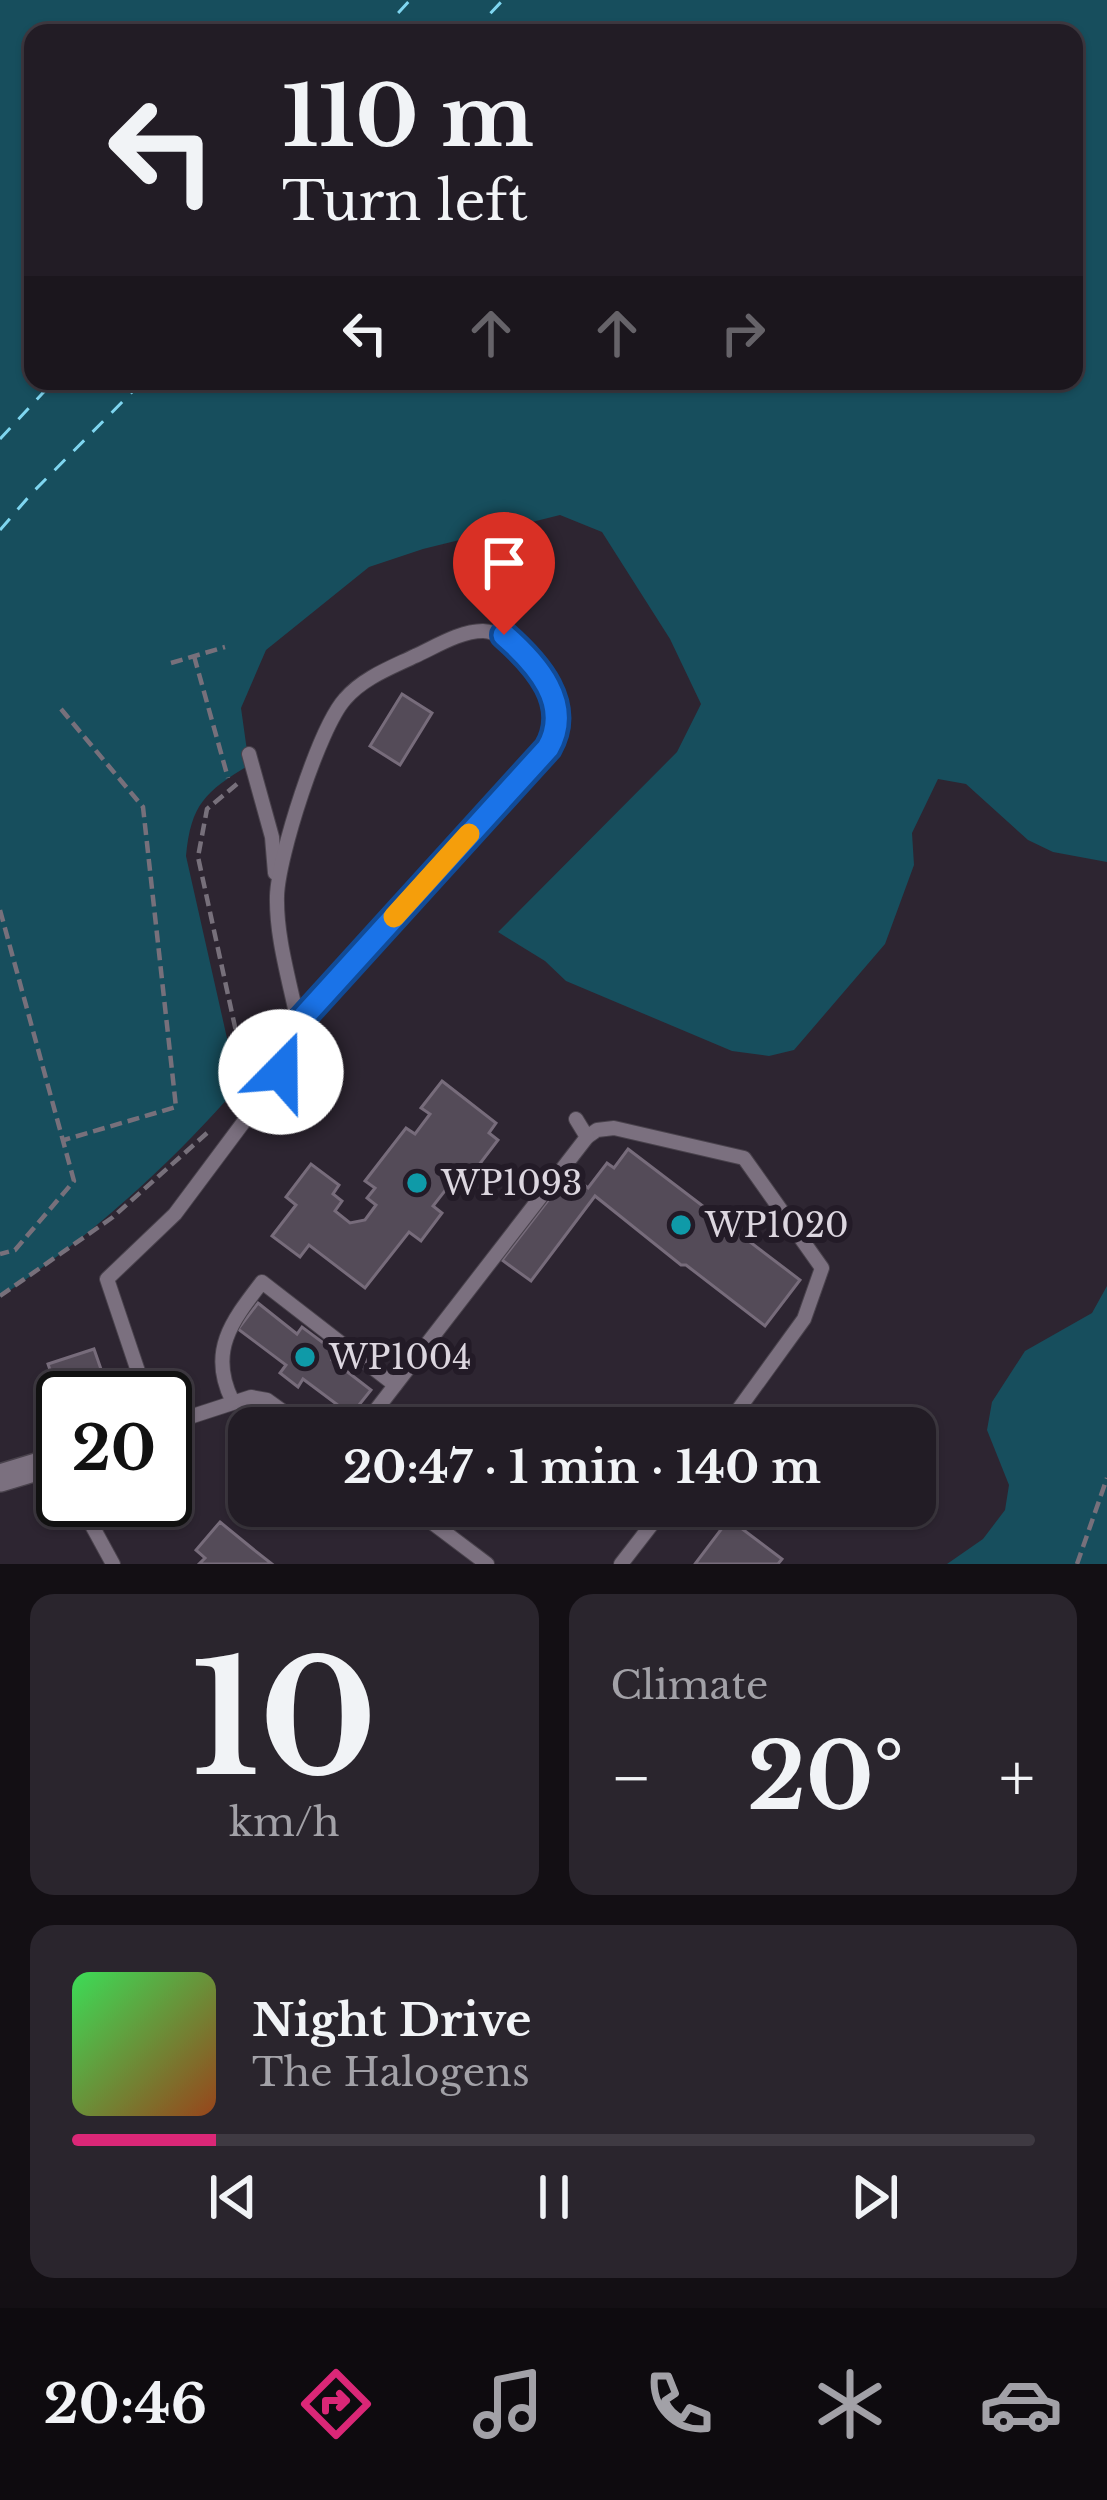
<!DOCTYPE html>
<html lang="en">
<head>
<meta charset="utf-8">
<style>
  :root { --surface:#221c25; --page:#2a252d; --text:#f1f3f6; --muted:#a2a1a7; --line:#3f3a42; --accent:#db2777 }
  body { margin:0; font-family:"Libre Baskerville",serif; background:var(--page); color:var(--text); height:100vh; display:flex; flex-direction:column; font-size:45px; white-space:nowrap }
  * { box-sizing:border-box; margin:0 }
  p { font-size:39px; color:var(--muted) }
  .icon { flex:none; width:66px; height:66px; fill:none; stroke:currentColor; stroke-width:2; stroke-linecap:round; stroke-linejoin:round }
  .map { position:relative; height:1564px; overflow:hidden }
  .panel { display:flex; flex-direction:column; gap:30px; padding:30px; background:#130f14; flex:1 }
  .panel>* { flex:none }
  .banner { position:absolute; left:24px; top:24px; width:1059px; height:366px; border-radius:24px; box-shadow:0 3px 9px #0004,0 0 0 3px var(--line); background:#221c25; color:var(--text); overflow:hidden }
  .speed { position:absolute; left:36px; top:1371px; display:flex; gap:24px; font-size:60px; font-weight:700; text-align:center }
  .speed>* { display:grid; place-content:center; width:156px; height:156px; border-radius:50%; background:var(--surface); box-shadow:0 3px 9px #0004,0 0 0 3px var(--line); line-height:1 }
  .speed .limit { border:6px solid #111; border-radius:18px; background:#fff; color:#111 }
  .pin { position:absolute; display:grid; place-items:center; width:102px; height:102px; color:#fff; margin:-123px -51px; border-radius:50% 50% 50% 0; rotate:-45deg; box-shadow:0 0 12px #0007 }
  .pin .icon { rotate:45deg }
  .me { position:absolute; width:132px; margin:-66px; rotate:22deg; stroke-linejoin:round; filter:drop-shadow(0 0 9px #0008) }
  .turn { display:flex; align-items:center; gap:42px; height:252px; padding:0 60px; font-size:54px }
  .turn .icon { width:156px; height:156px; stroke-width:2.5 }
  .turn b { display:block; font-size:84px; line-height:102px }
  .lanes { display:flex; align-items:center; height:114px; padding:0 60px; background:#0003; justify-content:center; gap:60px; direction:ltr }
  .lanes .off { opacity:.35 }
  .big { font-size:90px; font-weight:700; line-height:1.1 }
  .panel .card { flex:1; display:flex; flex-direction:column; justify-content:center; gap:18px; min-width:0; padding:0 42px; border-radius:24px; background:var(--page) }
  .panel .dial { align-items:center; gap:0 }
  .dial b { font-size:156px; line-height:1 }
  .song { display:flex; align-items:center; gap:36px }
  .cover { width:144px; height:144px; border-radius:18px; background:linear-gradient(135deg,hsl(130 70% 55%),hsl(20 70% 35%)) }
  .played { height:12px; border-radius:6px; background:linear-gradient(90deg,var(--accent) 15%,var(--line) 15%) }
  .keys { display:flex; justify-content:space-around; direction:ltr }
  .heat { display:flex; justify-content:space-between; align-items:center; font-size:66px; direction:ltr }
  .panel .tiles { flex:1; display:grid; gap:30px; grid-template-columns:1fr 1fr }
  .card:last-child { grid-column:span 2 }
  .trip { position:absolute; left:228px; top:1407px; width:708px; height:120px; border-radius:24px; background:var(--surface); box-shadow:0 3px 9px #0004,0 0 0 3px var(--line); font-weight:700; line-height:120px; text-align:center }
  .menu { display:flex; height:192px; justify-content:space-around; align-items:center; background:#0e0b0f; color:var(--muted) }
  .menu .icon { width:84px; height:84px }
  .menu .selected { color:var(--accent) }
  .menu b { font-size:54px; color:var(--text) }
  .map>svg:first-child { display:block }
  .water { fill:#174e5d; fill-rule:evenodd }
  .lines { fill:none; stroke-linecap:round; stroke-linejoin:round }
  .ferry { stroke:#7fd6f0; stroke-width:3; stroke-dasharray:15 12; stroke-linecap:butt }
  .building { fill:#544b58; stroke:#776c7b; stroke-width:3 }
  .lane-casing { stroke:#49424c; stroke-width:16 }
  .street-casing { stroke:#49424c; stroke-width:30 }
  .path { stroke:#77707b; stroke-width:4.5; stroke-dasharray:12 6; stroke-linecap:butt }
  .lane { stroke:#7b707f; stroke-width:14 }
  .street { stroke:#7b707f; stroke-width:27 }
  .route-casing { stroke:#114b97; stroke-width:30 }
  .route { stroke:#1a73e8; stroke-width:21 }
  .slow { stroke:#f59e0b; stroke-width:21 }
  .culture-dot { fill:#0f9aa8; stroke:#231b27; stroke-width:4.5 }
  .labels { text-anchor:middle; stroke-width:12; stroke-linejoin:round; paint-order:stroke }
  .poi-label { font-size:33px; fill:#dcd6df; stroke:#231b27; text-anchor:start }
</style>
</head>
<body>
<div class="map">
<svg width="1107" height="1564" viewBox="0 0 1107 1564">
  <rect width="100%" height="100%" fill="#2d2531"/>
  <g class="water">
    <path d="M0,0H1107V862L1053,852L1028,840L966,784L938,779L912,833L914,865L885,944L794,1050L769,1056L732,1051L566,981L545,961L498,932L677,752L701,704L670,639L602,532L560,515L423,549L369,567L266,650L241,708L249,765C205,792 191,804 186,856L238,1087C168,1167 89,1238 0,1297ZM33,33H1074V381H33Z"/>
    <polygon points="1107,1286 1107,1564 947,1564 983,1539 1005,1510 1009,1485 987,1430 992,1402 1025,1351 1092,1313"/>
  </g>
  <g class="lines">
    <g class="ferry">
      <polyline points="380,33 410,0"/>
      <polyline points="472,33 503,0"/>
      <polyline points="0,439 54,381"/>
      <polyline points="0,530 32,493 143,381"/>
    </g>
  </g>
  <g class="building">
    <polygon points="402,694 432,713 400,765 370,746"/>
    <polygon points="442,1081 496,1123 489,1133 498,1140 456,1195 447,1188 433,1206 442,1213 421,1241 409,1232 365,1288 309,1245 300,1257 272,1236 296,1205 286,1197 311,1164 339,1185 333,1194 342,1201 335,1211 350,1223 365,1220 376,1205 367,1198 375,1188 365,1181 406,1128 415,1134 430,1114 421,1108"/>
    <polygon points="628,1149 800,1280 765,1326 686,1265 681,1265 595,1196 531,1281 502,1260 569,1173 588,1188 607,1163 614,1168"/>
    <polygon points="258,1303 297,1334 302,1327 337,1353 332,1360 371,1390 351,1415 303,1379 298,1387 280,1373 286,1365 238,1329"/>
    <polygon points="94,1349 111,1398 63,1398 63,1408 48,1364"/>
    <polygon points="729,1519 782,1559 778,1564 695,1564"/>
    <polygon points="220,1522 253,1549 272,1564 199,1564 205,1558 196,1550"/>
  </g>
  <g class="lines">
    <g class="lane-casing">
      <g id="lane">
        <polyline points="249,754 272,837 275,873"/>
        <polyline points="587,1137 597,1130 614,1128 744,1158 822,1268 804,1319 725,1428"/>
        <path d="M147,1398L107,1279L175,1214L281,1072L298,1023L548,748C554,737 560,728 559,714C556,687 511,631 483,631C460,631 435,647 415,656C390,668 363,678 345,699C319,728 278,857 277,896C276,938 290,982 298,1023"/>
        <path d="M232,1400C208,1351 232,1321 262,1282L395,1385"/>
        <polyline points="165,1425 251,1397 267,1400 306,1428"/>
        <polyline points="362,1428 587,1137 576,1119"/>
        <polyline points="78,1500 113,1564"/>
        <polyline points="410,1506 487,1564"/>
        <polyline points="621,1564 666,1506"/>
      </g>
    </g>
    <g class="street-casing">
      <polyline id="street" points="0,1478 63,1459"/>
    </g>
    <g class="path">
      <polyline points="194,656 228,778"/>
      <polyline points="171,663 225,647"/>
      <polyline points="61,709 143,807 176,1107 64,1140"/>
      <polyline points="237,784 207,809 198,857 247,1082"/>
      <polyline points="0,910 74,1181 15,1250 0,1254"/>
      <polyline points="0,1296 113,1217 207,1133"/>
      <polyline points="1077,1564 1107,1478"/>
    </g>
    <use href="#lane" class="lane"/>
    <use href="#street" class="street"/>
  </g>
  <g class="lines">
    <g class="route-casing">
      <path id="route" d="M281,1072L298,1023L548,748C573,704 537,664 504,635"/>
    </g>
    <use href="#route" class="route"/>
    <polyline class="slow" points="394,917 469,834"/>
  </g>
  <g class="culture-dot">
    <circle cx="417" cy="1183" r="12"/>
    <circle cx="681" cy="1225" r="12"/>
    <circle cx="305" cy="1357" r="12"/>
  </g>
  <g class="labels">
    <g class="poi-label">
      <text x="441" y="1195">WP1093</text>
      <text x="705" y="1237">WP1020</text>
      <text x="329" y="1369">WP1004</text>
    </g>
  </g>
</svg>
<div class="speed"><div class="limit">20</div></div>
<div class="pin" style="left:504px;top:635px;background:#d93025"><svg class="icon" aria-label="arrive" viewBox="0 0 24 24"><path d="M6 21V4h12l-3 4 3 4H6"/></svg></div>
<svg class="me" style="left:281px;top:1072px" viewBox="-20 -20 40 40"><circle r="19" fill="#fff"/><path d="M0-13L10 11 0 6-10 11z" fill="#1a73e8"/></svg>
<div class="trip">20:47 · 1 min · 140 m</div>
<div class="banner">
<div class="turn"><svg class="icon" aria-label="left" viewBox="0 0 24 24"><path d="M17 20v-9H6M10 6l-5 5 5 5"/></svg><div><b>110 m</b>Turn left</div></div>
<div class="lanes"><svg class="icon" aria-label="left" viewBox="0 0 24 24"><path d="M17 20v-9H6M10 6l-5 5 5 5"/></svg><svg class="icon off" aria-label="ahead" viewBox="0 0 24 24"><path d="M12 20V5M6 11l6-6 6 6"/></svg><svg class="icon off" aria-label="ahead" viewBox="0 0 24 24"><path d="M12 20V5M6 11l6-6 6 6"/></svg><svg class="icon off" aria-label="right" viewBox="0 0 24 24"><path d="M7 20v-9h11M14 6l5 5-5 5"/></svg></div>
</div>
</div>
<section class="panel">
<div class="tiles">
<div class="card dial"><b>10</b><p>km/h</p></div>
<div class="card"><p>Climate</p>
<div class="heat"><a>−</a><b class="big">20°</b><a>+</a></div>
</div>
<div class="card">
<div class="song"><i class="cover"></i><div><b>Night Drive</b><p>The Halogens</p></div></div>
<div class="played"></div>
<div class="keys"><svg class="icon" aria-label="previous" viewBox="0 0 24 24"><path d="M18 5L8 12l10 7zM5 5v14"/></svg><svg class="icon" aria-label="pause" viewBox="0 0 24 24"><path d="M8 5v14M16 5v14"/></svg><svg class="icon" aria-label="next" viewBox="0 0 24 24"><path d="M6 5l10 7-10 7zM19 5v14"/></svg></div>
</div>
</div>
</section>
<nav class="menu">
<b>20:46</b>
<svg class="icon selected" aria-label="directions" viewBox="0 0 24 24"><path d="M12 3l9 9-9 9-9-9zM9 14v-3h6M13 9l2 2-2 2"/></svg>
<svg class="icon" aria-label="music" viewBox="0 0 24 24"><path d="M9 18V5l10-2v13"/><circle cx="6" cy="18" r="3"/><circle cx="16" cy="16" r="3"/></svg>
<svg class="icon" aria-label="phone" viewBox="0 0 24 24"><path d="M5 4h4l2 5-3 2q2 4 5 5l2-3 5 2v4C11 20 4 13 5 4z"/></svg>
<svg class="icon" aria-label="climate" viewBox="0 0 24 24"><path d="M12 3v18M4 7l16 10M4 17L20 7"/></svg>
<svg class="icon" aria-label="car" viewBox="0 0 24 24"><path d="M5 17H2v-5l4-1 3-4h7l3 4 3 1v5h-3M9 17h6M6 11h13"/><circle cx="7" cy="17" r="2"/><circle cx="17" cy="17" r="2"/></svg>
</nav>
</body>
</html>
